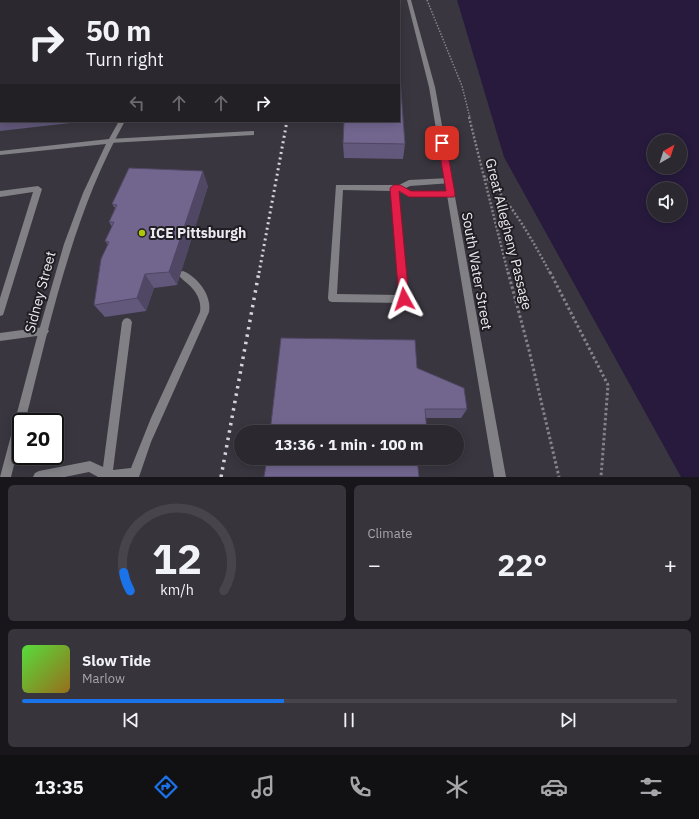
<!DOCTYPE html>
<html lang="en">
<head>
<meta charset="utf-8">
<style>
  :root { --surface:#2b282f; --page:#37343b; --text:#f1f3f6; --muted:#a6a6aa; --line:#47444b; --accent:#1a73e8 }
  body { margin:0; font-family:"IBM Plex Sans",sans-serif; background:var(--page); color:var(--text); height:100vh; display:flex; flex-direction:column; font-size:15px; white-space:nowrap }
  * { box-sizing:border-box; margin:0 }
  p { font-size:13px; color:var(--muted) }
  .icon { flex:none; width:22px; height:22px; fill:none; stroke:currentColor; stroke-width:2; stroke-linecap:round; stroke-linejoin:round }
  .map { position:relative; height:477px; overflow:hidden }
  .side { display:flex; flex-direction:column; gap:8px; padding:8px; background:#18161a; flex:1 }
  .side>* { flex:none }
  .banner { position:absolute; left:0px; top:0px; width:400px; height:122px; box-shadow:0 2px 10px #0003,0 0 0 1px var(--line); background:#2b282f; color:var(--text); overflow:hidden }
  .needle { width:26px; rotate:39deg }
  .buttons { position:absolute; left:647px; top:134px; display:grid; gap:8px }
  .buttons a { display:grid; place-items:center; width:40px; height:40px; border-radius:50%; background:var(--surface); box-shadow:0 2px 10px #0003,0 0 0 1px var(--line); font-size:20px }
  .speed { position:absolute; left:12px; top:413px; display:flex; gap:8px; font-size:20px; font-weight:700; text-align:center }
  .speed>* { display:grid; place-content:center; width:52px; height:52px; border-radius:50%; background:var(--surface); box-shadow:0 2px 10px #0003,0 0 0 1px var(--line); line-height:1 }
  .speed .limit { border:2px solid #111; border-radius:6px; background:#fff; color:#111 }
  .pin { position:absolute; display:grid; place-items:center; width:34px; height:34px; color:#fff; margin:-17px; border-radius:8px; box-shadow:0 2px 6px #0006 }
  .me { position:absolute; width:44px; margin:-22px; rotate:355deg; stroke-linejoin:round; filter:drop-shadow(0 0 3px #0008) }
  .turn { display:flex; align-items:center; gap:14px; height:84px; padding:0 20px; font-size:18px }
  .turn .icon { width:52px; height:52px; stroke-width:2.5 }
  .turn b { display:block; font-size:28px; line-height:34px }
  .lanes { display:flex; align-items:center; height:38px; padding:0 20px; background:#0003; justify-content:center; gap:20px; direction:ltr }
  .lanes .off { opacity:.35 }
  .big { font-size:30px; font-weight:700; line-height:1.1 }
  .side .widget { flex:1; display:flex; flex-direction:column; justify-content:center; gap:6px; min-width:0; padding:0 14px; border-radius:6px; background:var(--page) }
  .side .dial { align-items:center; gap:0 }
  .dial svg { height:104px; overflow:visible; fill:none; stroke:var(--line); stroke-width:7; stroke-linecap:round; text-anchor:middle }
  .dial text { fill:var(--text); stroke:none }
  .song { display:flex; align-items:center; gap:12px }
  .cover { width:48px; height:48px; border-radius:6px; background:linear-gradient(135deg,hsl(110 70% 55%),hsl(40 70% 35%)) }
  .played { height:4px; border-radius:2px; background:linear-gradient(90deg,var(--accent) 40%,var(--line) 40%) }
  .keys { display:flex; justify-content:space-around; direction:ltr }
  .heat { display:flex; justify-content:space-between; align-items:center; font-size:22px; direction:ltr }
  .side .tiles { flex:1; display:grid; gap:8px; grid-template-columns:1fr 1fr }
  .widget:last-child { grid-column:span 2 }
  .trip { position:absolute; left:234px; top:425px; width:230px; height:40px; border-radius:20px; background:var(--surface); box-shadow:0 2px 10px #0003,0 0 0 1px var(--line); font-weight:700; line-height:40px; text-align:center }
  .menu { display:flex; height:64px; justify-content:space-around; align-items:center; background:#111013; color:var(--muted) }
  .menu .icon { width:28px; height:28px }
  .menu .active { color:var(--accent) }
  .menu b { font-size:18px; color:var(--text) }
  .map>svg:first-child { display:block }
  .water { fill:#271a3d; fill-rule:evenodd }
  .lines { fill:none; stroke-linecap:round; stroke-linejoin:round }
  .path-far2 { stroke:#85838a; stroke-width:1.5; stroke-dasharray:1.5 1.5; stroke-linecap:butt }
  .path-far1 { stroke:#85838a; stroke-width:2.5; stroke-dasharray:2 2; stroke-linecap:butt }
  .path { stroke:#85838a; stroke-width:3; stroke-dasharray:2.5 2.5; stroke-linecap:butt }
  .lane { fill:#818085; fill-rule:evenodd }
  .street { fill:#818085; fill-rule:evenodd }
  .rail-far1 { stroke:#d6d4db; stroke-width:3; stroke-dasharray:2 3.5; stroke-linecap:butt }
  .rail { stroke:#d6d4db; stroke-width:3.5; stroke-dasharray:2.5 5; stroke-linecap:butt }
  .wall { fill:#62587b }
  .shaded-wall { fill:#504764 }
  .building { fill:#72668f; stroke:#504764 }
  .route { fill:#e11d48; stroke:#92132f }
  .poi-dot { fill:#aec508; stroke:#201e23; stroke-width:1.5 }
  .labels { text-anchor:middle; stroke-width:4; stroke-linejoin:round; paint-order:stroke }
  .poi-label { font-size:14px; font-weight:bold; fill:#eceaf0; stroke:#201e23; text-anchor:start }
  .street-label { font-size:14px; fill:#eceaf0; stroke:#201e23 }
</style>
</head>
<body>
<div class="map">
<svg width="699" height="477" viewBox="0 0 699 477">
  <rect width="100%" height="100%" fill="#39363f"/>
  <path class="water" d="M457,0H699V477H681L504,157ZM654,141H680V167H654ZM654,189H680V215H654Z"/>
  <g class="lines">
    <polyline class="path-far2" points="427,0 462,86 470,118"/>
    <g class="path-far1">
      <polyline points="469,117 508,273"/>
      <path d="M484,176C509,199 534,242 550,273"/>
    </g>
    <g class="path">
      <polyline points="508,272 529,350 559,477"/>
      <polyline points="550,272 608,385 601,477"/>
    </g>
    <g class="lane">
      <rect x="201" y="0" width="4" height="1"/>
      <rect x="267" y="0" width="4" height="1"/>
      <rect x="346" y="0" width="4" height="1"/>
      <polygon points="252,131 254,131 254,135 109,143 106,141 109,139"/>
      <path d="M449,178L452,179L453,181L452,183L410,186L406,188L410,191H451L455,194L451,197H409L398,191L408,299L407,302L404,303L332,302L329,301L328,298L336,185H399L409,180ZM343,190L391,191L399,295L337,294Z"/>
      <polygon points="38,186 42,189 4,312 3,315 0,316 0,298 33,192 0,197 0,191"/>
      <path d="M183,271C198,277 212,296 209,312L151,442L139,477H98L89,472L65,477H33L35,473L39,471L90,461L103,467L122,322L124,319L127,318L130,319L132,322L113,470L131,468L151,418L200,312C202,301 196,291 188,284C185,281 181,279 179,275L180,272Z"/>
      <polygon points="44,327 47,328 49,331 47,334 44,335 0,341 0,333"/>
    </g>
    <g class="street">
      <rect x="164" y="0" width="4" height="1"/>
      <polygon points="407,0 411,0 435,87 506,477 494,477 429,87"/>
      <path d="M119,121H125C73,214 51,319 25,422H21V437L11,477H0L36,341L64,244L83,193L106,144L0,155V151L109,139Z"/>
    </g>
    <polyline class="rail-far1" points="259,273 287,121"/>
    <polyline class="rail" points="221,477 259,272"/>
  </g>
  <g class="wall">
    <polygon points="1,4 1,121 88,121 0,131 0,6"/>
    <polygon points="343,143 405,144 403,159 344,158"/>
    <polygon points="208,186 177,285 154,288 146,311 105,317 94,305 108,245 105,241 112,227 109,222 115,208 112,204"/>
    <polygon points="417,368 467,409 461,418 426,418"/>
  </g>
  <g class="shaded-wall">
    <rect x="143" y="0" width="8" height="1"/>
    <polygon points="203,171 208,186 177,285 169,272"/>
    <polygon points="145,274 154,288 146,311 137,298"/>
  </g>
  <g class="building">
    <rect x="3" y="0" width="140" height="1"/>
    <polygon points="1,4 1,114 0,114 0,6"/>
    <polygon points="399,63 405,144 343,143 344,121 399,121"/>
    <polygon points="129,168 203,171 169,272 145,274 137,298 94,305 101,259 109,242 105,241 114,222 109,222 117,205 112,204"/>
    <polygon points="281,338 415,340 417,368 464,388 467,409 425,409 427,432 270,432"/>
    <polygon points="267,458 417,458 419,477 264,477"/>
  </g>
  <polygon class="route" points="439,141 442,141 446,143 455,194 454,197 409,197 399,191 409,299 407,302 404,304 400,302 399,299 390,188 394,185 400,185 411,191 446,191 438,143"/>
  <circle class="poi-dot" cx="142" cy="233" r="4"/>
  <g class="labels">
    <g class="poi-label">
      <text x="150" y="238">ICE Pittsburgh</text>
    </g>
    <g class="street-label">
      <text transform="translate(509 234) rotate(76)" y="5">Great Allegheny Passage</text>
      <text transform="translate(477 271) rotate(80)" y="5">South Water Street</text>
      <text transform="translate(40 292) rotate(-75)" y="5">Sidney Street</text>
    </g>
  </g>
</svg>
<div class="buttons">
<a><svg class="needle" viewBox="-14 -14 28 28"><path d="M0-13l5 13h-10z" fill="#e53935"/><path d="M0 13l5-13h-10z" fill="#a6a6aa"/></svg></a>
<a><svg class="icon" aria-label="sound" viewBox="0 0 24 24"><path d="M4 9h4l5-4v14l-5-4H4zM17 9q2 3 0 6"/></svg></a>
</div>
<div class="speed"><div class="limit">20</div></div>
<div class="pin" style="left:442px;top:143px;background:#d93025"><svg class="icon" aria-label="arrive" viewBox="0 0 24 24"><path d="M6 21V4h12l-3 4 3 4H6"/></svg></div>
<svg class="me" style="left:404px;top:299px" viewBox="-20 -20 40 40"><path d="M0-17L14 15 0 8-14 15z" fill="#e11d48" stroke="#fff" stroke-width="4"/></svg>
<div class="trip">13:36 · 1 min · 100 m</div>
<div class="banner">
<div class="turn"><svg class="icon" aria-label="right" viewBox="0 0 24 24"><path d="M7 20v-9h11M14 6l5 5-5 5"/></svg><div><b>50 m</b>Turn right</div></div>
<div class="lanes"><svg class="icon off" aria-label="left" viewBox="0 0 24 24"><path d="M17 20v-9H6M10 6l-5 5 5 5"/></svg><svg class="icon off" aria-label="ahead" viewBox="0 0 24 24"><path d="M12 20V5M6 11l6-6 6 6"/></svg><svg class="icon off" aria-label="ahead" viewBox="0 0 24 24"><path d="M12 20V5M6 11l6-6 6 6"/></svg><svg class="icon" aria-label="right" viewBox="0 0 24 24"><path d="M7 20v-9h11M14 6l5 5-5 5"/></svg></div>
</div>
</div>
<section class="side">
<div class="tiles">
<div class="widget dial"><svg viewBox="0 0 100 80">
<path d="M14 69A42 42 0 1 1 86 69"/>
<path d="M14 69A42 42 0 0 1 9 55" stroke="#1a73e8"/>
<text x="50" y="56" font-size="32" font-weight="700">12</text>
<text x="50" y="72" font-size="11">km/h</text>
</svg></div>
<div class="widget"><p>Climate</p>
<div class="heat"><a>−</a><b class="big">22°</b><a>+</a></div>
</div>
<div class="widget">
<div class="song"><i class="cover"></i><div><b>Slow Tide</b><p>Marlow</p></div></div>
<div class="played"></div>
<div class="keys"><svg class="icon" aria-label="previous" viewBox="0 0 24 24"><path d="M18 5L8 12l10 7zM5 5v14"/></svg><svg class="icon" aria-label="pause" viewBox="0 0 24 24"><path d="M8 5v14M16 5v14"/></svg><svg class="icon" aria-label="next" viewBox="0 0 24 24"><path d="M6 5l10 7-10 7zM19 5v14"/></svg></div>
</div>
</div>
</section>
<nav class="menu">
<b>13:35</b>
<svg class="icon active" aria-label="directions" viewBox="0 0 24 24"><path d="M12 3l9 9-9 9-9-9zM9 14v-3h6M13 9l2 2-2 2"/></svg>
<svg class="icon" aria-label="music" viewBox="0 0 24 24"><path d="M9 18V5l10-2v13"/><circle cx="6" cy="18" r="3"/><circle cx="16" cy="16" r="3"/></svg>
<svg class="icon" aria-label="phone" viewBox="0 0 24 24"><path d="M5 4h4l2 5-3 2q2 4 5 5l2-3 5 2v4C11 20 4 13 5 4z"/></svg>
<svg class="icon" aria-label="climate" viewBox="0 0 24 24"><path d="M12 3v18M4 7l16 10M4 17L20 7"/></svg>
<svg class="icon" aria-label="car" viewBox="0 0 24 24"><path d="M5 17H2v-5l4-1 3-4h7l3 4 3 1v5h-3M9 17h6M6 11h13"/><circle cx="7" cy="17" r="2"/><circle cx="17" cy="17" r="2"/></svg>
<svg class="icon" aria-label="filters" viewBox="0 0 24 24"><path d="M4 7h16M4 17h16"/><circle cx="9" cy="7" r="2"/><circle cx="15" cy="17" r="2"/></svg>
</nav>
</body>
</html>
